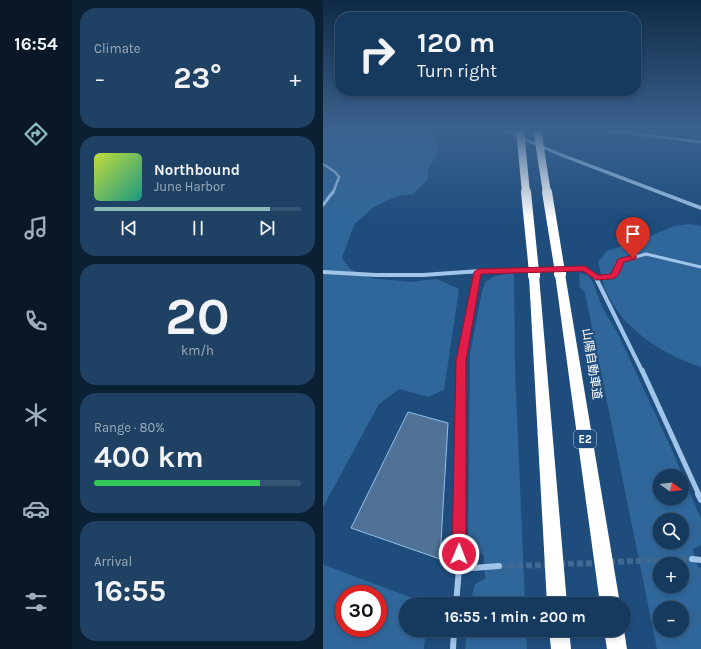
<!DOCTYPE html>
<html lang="en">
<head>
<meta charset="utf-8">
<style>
  :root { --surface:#163a5e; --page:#1f4164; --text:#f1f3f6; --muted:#9eadbc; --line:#355473; --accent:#8bbbb9 }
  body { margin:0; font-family:Karla,"Noto Sans JP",sans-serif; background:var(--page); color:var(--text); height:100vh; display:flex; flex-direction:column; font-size:15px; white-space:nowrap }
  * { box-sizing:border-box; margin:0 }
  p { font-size:13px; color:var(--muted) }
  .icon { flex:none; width:22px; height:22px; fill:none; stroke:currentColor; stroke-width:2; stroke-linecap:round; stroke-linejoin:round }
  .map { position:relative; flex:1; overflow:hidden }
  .sheet { display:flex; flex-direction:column; gap:8px; padding:8px; background:#0c2034; width:251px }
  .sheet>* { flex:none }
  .hud { position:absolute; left:12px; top:12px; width:306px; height:84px; border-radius:16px; box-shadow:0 2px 6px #0003,0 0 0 1px var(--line); background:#163a5e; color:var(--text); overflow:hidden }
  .needle { width:26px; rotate:104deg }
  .buttons { position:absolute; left:330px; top:469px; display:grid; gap:8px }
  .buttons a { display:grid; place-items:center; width:36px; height:36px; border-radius:50%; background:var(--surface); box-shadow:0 2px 6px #0003,0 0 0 1px var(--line); font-size:20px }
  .speed { position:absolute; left:12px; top:585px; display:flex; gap:8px; font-size:20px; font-weight:700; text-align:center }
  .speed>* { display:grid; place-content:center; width:52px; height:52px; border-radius:50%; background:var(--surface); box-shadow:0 2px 6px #0003,0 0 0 1px var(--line); line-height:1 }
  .speed .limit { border:6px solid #d22; background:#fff; color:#111 }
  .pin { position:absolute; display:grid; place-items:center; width:34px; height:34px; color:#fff; margin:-41px -17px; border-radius:50% 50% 50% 0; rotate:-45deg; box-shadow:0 0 4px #0007 }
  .pin .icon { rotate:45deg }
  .me { position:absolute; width:44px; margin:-22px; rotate:1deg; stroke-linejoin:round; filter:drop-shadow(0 0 3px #0008) }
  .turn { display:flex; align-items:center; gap:14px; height:84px; padding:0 16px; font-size:18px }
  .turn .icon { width:52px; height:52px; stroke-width:2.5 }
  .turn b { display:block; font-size:28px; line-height:34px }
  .big { font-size:30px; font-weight:700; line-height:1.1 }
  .sheet .tile { flex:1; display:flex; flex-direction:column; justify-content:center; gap:6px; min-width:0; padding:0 14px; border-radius:16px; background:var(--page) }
  .sheet .dial { align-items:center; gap:0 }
  .dial b { font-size:52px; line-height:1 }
  .song { display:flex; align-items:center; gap:12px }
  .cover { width:48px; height:48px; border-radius:6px; background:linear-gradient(135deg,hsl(70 70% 55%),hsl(170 70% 35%)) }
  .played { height:4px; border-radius:2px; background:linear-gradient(90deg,var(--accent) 85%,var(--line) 85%) }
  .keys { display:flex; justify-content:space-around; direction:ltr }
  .heat { display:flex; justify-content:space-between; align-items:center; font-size:22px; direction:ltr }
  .charge { height:6px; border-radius:3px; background:linear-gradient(90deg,#34c759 80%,var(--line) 0) }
  .trip { position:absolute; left:76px; top:597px; width:232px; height:40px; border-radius:20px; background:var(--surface); box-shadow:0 2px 6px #0003,0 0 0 1px var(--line); font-weight:700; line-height:40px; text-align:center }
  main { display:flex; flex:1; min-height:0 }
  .menu { display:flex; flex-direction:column; width:72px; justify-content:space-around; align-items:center; background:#091726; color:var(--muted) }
  .menu .icon { width:28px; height:28px }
  .menu .on { color:var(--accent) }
  .menu b { font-size:18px; color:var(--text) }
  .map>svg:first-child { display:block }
  .green { fill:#30679b; fill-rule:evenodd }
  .water { fill:#4f7296; stroke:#93c0e9 }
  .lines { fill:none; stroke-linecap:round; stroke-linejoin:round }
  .minor-tunnel { stroke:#406890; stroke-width:6; stroke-dasharray:6 3; stroke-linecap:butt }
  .minor-far4 { stroke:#a0c5e8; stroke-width:2.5 }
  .minor-far3 { stroke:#a0c5e8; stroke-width:3 }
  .minor-far2 { stroke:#a0c5e8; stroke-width:4 }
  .minor-far1 { stroke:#a0c5e8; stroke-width:5 }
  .minor { stroke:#a0c5e8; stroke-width:6 }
  .tertiary { fill:#a0c5e8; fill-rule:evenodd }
  .motorway { fill:#fff; fill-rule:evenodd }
  .motorway-bridge-far2 { stroke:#fff; stroke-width:8 }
  .motorway-bridge-far1 { stroke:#fff; stroke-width:10 }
  .motorway-bridge { stroke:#fff; stroke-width:12 }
  .route { fill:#e11d48; stroke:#92132f }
  .labels { text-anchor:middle; stroke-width:4; stroke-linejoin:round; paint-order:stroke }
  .shield { fill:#1e4d7d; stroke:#bccad8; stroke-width:1 }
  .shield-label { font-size:11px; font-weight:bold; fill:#fff }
  .street-label { font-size:12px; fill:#fff; stroke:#1e4d7d }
</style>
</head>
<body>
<main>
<nav class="menu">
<b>16:54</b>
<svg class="icon on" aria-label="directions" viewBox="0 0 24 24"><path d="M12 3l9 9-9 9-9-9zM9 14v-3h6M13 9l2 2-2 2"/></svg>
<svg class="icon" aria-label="music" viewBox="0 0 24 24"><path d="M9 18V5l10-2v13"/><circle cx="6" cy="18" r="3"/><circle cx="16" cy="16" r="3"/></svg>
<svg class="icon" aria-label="phone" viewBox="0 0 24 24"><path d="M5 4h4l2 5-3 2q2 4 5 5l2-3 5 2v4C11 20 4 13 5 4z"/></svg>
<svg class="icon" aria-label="climate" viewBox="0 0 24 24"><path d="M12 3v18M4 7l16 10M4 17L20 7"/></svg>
<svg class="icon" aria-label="car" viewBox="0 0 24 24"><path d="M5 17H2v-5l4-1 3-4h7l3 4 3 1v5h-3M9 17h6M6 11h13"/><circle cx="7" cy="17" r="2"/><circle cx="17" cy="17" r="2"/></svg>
<svg class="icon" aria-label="filters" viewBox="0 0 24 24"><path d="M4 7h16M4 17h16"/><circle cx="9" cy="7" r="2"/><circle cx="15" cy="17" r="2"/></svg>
</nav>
<section class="sheet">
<div class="tile"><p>Climate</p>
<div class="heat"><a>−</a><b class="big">23°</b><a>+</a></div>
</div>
<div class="tile">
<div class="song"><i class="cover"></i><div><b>Northbound</b><p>June Harbor</p></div></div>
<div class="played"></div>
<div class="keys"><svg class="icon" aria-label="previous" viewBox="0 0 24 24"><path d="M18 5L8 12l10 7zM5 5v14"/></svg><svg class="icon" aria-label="pause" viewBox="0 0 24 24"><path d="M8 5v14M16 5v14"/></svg><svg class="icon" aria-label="next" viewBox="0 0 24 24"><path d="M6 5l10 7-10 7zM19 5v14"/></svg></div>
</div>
<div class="tile dial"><b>20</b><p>km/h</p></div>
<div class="tile"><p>Range · 80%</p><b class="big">400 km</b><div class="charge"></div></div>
<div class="tile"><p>Arrival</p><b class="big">16:55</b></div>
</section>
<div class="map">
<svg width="378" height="649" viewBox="0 0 378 649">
  <rect width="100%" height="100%" fill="#1e4d7d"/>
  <g class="green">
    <polygon points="0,129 99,129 111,136 115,153 105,169 105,179 90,194 74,196 49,208 31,225 19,258 27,269 48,278 87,282 114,279 136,289 121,390 105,397 76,389 56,404 0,507"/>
    <path d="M368,224L378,226V367C339,354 299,329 282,289C279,281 278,271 275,262L284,251L316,241L351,226Z"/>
    <polygon points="191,273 192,369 202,604 147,604 152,584 162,579 161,556 145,544 147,354 159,292 162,282 172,276"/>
    <path d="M256,273L264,275L269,280L279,307L296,336L348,448L378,519V545L370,549L375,567L378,568V649H334L262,293L257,287ZM337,476H359V498H337ZM337,520H359V542H337ZM337,564H359V586H337ZM337,608H359V630H337Z"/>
    <path d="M0,562L1,565L95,600L97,604H83V630H103L101,649H0ZM21,594H55V628H21Z"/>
    <polygon points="144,630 203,630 204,649 142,649"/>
  </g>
  <polygon class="water" points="85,412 125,423 117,559 28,528"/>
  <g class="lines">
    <g class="minor-tunnel">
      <polyline points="286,562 369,559"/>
      <polyline points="236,564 276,563"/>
      <polyline points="176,566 226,565"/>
    </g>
    <g class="minor-far4">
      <polyline points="271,129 378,142"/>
      <polyline points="0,164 12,172 16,177 10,193"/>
    </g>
    <g class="minor-far3">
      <polyline points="0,205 10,192"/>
      <polyline points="142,272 262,268 266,272"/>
      <polyline points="293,272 298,261 323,254 378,267"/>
    </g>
    <g class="minor-far2">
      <polyline points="265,271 273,278 319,371"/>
      <polyline points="0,272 53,275 100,275 157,271"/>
      <polyline points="273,278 291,276 293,271"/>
      <polyline points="138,371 138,361 155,271"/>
    </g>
    <g class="minor-far1">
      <polyline points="319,370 376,495"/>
      <polyline points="137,495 138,370"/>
    </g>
    <g class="minor">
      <polyline points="375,494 378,500"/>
      <polyline points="369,559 378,560"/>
      <polyline points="136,569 176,566"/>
      <polyline points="133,604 136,569 137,494"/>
      <polyline points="130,649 131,630"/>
    </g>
    <g class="tertiary">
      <polygon points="174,129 180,129 238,153 378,206 378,210 234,155"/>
      <polygon points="199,129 266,129 264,130 227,132"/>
    </g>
    <g class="motorway">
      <polygon points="237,271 242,274 297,604 277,604 232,274"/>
      <polygon points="211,273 216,276 244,604 224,604 206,276"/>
      <polygon points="226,630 246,630 248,649 228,649"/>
      <polygon points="281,630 301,630 304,649 284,649"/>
    </g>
    <g class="motorway-bridge-far2">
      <polyline points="197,129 203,193"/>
      <polyline points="214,129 224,193"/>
    </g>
    <g class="motorway-bridge-far1">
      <polyline points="203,192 211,272"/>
      <polyline points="224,192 237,272"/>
    </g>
    <g class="motorway-bridge">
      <polyline points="211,271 211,276"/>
      <polyline points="237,271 237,274"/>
    </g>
  </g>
  <linearGradient id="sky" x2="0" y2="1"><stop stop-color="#102a45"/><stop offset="0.59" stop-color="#3b628f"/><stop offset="1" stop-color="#3b628f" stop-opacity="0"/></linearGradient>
  <rect width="378" height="220" fill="url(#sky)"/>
  <path class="route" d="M310,255L313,256V259L301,262C293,282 294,278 273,280L260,271L158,274L143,361V554L141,558L136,560L131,558L129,554L133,361L151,272L155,269L262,266L275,275L288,274L295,259Z"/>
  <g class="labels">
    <rect class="shield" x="251" y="430" width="22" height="18" rx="3"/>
    <g class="shield-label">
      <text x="262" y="443">E2</text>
    </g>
    <g class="street-label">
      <text transform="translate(269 364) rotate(81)" y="4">山陽自動車道</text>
    </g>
  </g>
</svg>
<div class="buttons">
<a><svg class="needle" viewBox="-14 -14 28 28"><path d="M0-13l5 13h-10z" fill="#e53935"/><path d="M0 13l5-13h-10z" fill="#9eadbc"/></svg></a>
<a><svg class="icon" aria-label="search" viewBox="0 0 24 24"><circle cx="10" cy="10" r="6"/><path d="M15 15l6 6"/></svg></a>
<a>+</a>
<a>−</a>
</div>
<div class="speed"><div class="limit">30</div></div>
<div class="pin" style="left:310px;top:258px;background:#d93025"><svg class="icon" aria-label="arrive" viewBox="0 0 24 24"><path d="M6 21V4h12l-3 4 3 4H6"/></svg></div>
<svg class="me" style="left:136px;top:554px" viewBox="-20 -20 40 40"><circle r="17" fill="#e11d48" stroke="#fff" stroke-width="3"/><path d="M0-11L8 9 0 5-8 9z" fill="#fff"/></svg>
<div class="trip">16:55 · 1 min · 200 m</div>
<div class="hud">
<div class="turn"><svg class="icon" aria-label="right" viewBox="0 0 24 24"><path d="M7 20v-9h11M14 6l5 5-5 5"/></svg><div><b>120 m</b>Turn right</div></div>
</div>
</div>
</main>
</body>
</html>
